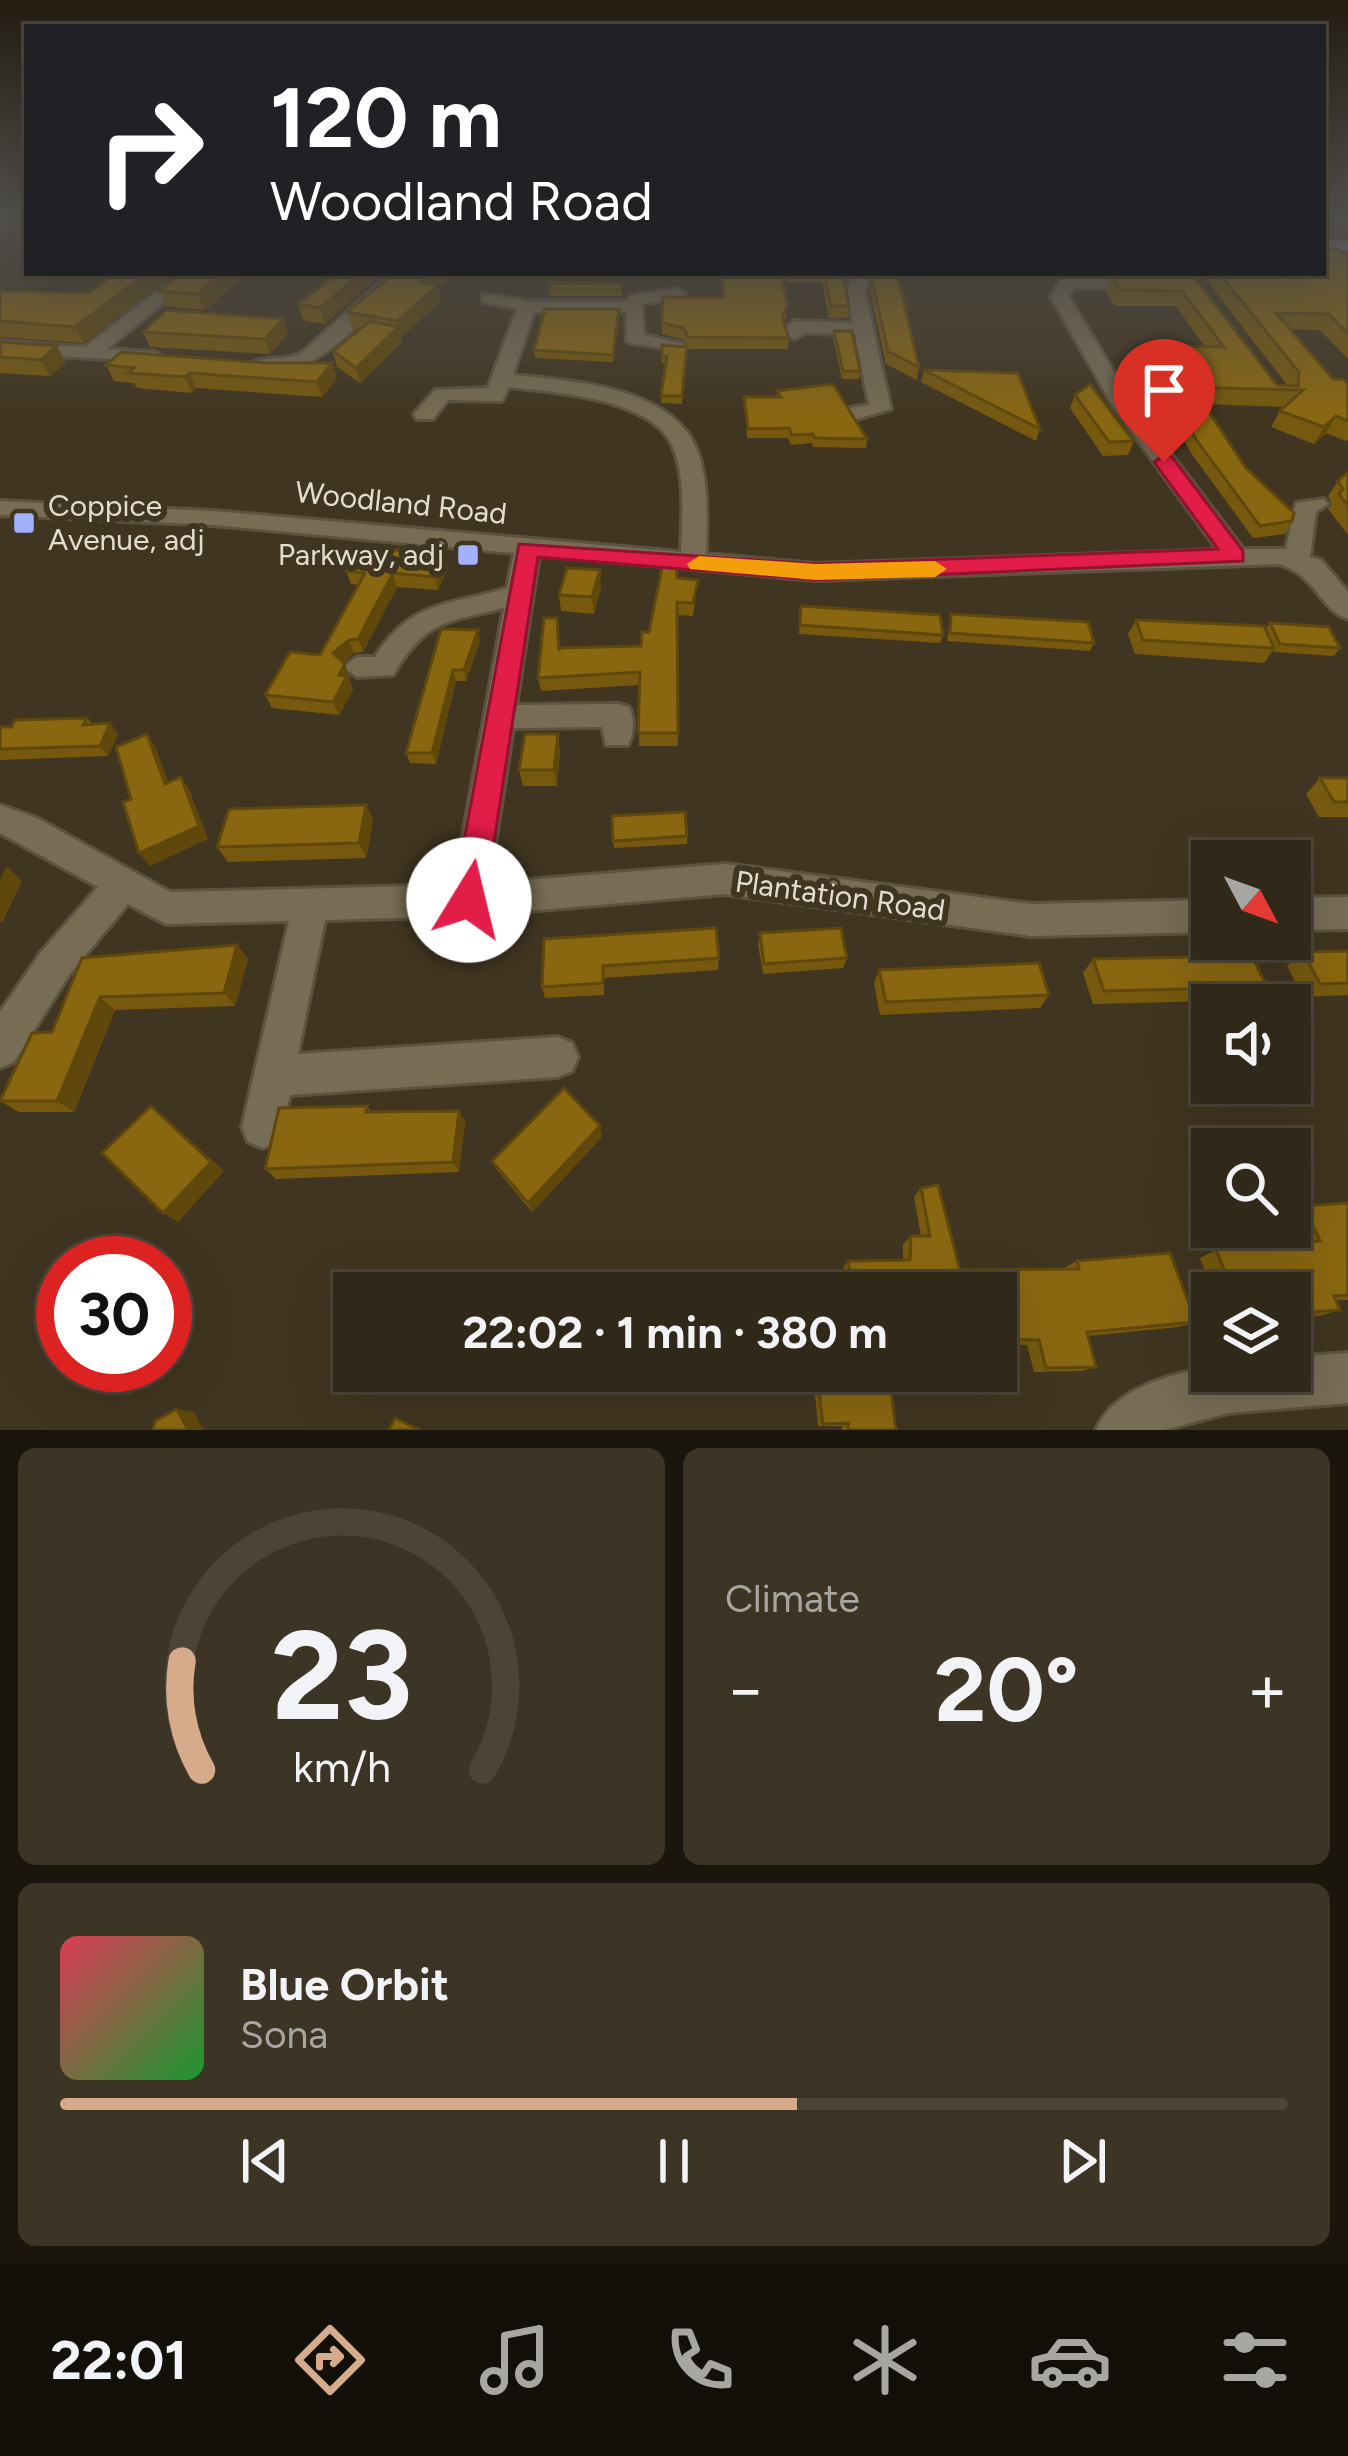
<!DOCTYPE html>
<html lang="en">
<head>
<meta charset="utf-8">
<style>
  :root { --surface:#302818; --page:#3c3425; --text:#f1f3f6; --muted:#a8a6a2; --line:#4b4437; --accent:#d6ab8b }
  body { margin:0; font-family:Figtree,sans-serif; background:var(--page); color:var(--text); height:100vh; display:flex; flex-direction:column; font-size:45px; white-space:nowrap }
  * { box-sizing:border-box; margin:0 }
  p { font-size:39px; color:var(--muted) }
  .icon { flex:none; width:66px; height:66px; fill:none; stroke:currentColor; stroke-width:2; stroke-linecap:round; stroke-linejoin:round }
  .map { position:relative; height:1430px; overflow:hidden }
  .details { display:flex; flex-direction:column; gap:18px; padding:18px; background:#1a160d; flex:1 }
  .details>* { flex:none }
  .guide { position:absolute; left:24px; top:24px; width:1302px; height:252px; border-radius:0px; box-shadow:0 12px 48px #0002,0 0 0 3px var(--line); background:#202124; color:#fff; overflow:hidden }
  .needle { width:78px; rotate:131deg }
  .buttons { position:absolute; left:1191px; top:840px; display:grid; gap:24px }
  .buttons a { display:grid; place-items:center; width:120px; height:120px; border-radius:0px; background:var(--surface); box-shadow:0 12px 48px #0002,0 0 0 3px var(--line); font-size:60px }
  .speed { position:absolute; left:36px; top:1236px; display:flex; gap:24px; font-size:60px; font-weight:700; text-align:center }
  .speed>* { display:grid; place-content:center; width:156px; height:156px; border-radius:50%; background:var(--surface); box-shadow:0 12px 48px #0002,0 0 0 3px var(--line); line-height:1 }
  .speed .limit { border:18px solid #d22; background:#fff; color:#111 }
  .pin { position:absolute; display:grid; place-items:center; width:102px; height:102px; color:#fff; margin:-123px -51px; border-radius:50% 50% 50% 0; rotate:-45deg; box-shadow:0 0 12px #0007 }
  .pin .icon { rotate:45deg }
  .me { position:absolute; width:132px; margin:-66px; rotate:9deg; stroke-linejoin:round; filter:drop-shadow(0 0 9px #0008) }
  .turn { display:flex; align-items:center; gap:42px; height:252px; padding:0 48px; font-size:54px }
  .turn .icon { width:156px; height:156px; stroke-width:2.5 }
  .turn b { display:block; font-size:84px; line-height:102px }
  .big { font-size:90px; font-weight:700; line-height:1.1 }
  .details .card { flex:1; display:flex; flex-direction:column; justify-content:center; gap:18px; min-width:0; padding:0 42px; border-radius:18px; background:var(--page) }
  .details .dial { align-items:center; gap:0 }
  .dial svg { height:312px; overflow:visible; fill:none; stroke:var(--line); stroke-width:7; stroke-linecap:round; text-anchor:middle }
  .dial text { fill:var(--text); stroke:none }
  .song { display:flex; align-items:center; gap:36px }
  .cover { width:144px; height:144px; border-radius:18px; background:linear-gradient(135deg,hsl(350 70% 55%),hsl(130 70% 35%)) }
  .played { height:12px; border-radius:6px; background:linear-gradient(90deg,var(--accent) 60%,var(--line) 60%) }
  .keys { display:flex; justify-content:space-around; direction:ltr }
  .heat { display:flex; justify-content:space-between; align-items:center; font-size:66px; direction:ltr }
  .details .tiles { flex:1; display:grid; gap:18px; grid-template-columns:1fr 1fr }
  .card:last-child { grid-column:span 2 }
  .trip { position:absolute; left:333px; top:1272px; width:684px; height:120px; border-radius:0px; background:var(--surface); box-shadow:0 12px 48px #0002,0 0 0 3px var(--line); font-weight:700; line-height:120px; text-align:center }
  .menu { display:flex; height:192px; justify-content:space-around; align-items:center; background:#13100a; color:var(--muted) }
  .menu .icon { width:84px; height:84px }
  .menu .active { color:var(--accent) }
  .menu b { font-size:54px; color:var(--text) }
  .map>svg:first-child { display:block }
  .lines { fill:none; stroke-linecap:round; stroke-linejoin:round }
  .minor-casing { stroke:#5b5340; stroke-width:6 }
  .major-casing { stroke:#5b5340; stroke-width:6 }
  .minor { fill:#776c54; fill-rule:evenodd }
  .major { fill:#8d91b1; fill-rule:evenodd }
  .wall { fill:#76590f }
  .shaded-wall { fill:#60480c }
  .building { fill:#896711; stroke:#60480c; stroke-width:3 }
  .route { fill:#e11d48; stroke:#92132f; stroke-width:3 }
  .slow { fill:#f59e0b }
  .poi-dot { fill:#a2b2fd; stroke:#403520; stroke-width:4.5 }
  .labels { text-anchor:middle; stroke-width:12; stroke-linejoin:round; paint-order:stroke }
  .street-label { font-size:30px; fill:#e3ddd0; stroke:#403520 }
  .poi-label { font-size:30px; fill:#e3ddd0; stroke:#403520; text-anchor:start }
</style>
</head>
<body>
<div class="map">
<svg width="1348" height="1430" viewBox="0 0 1348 1430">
  <rect width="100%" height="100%" fill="#403520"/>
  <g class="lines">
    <g class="minor-casing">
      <g id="minor">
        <polygon points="180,273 200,273 107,349 156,352 166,358 163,362 0,353 0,341 85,347"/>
        <path d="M390,273H409C379,307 295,401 247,366C262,354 285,363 303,352Z"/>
        <polygon points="852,273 870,273 865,292 891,409 857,419 846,413 849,408 869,405 855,334 804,333 795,339 788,337 785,327 794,321 853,323 847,292"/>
        <path d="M1137,278V286L1073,289L1069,297L1133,404L1243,549H1286L1296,503L1324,499L1328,504L1316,512L1310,557L1321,560L1348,592V619C1321,611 1317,576 1279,564L816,580L539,555L516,705L618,704L629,707C635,719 634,733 628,745H606L602,727L513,728L489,883L725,864L1031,904L1212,900V932L1031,936L725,894L469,916L325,920L298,1054L558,1037L572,1043L578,1057L572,1071L558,1077L290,1095L278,1142L263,1148L248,1142L242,1127L289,921L166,924L128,904L69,975L14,1062L0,1068V1012L42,951L98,887L0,833V805L37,818L170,892L454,885L504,608C444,623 427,619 393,675L357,677L343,667L357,657H375C411,600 448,606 507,588L514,553L213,525L0,515V501L213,511L681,552C682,519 686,478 673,447C653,398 554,392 509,387L502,401L448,400L433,419H417L414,414L435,390L488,388L517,309L483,302V294L527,301H628L630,296L676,289L685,294L682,298L642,304L644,335L683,344V352L627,342L626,312H534L513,375C571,381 672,386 697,450C709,481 707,521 706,554L816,564L1218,550L1113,406L1051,297L1061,280L1067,279Z"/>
        <polygon points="1348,897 1348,929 1290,930 1290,898"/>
        <path d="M1348,1353V1403L1228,1413L1164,1430H1096C1113,1388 1171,1374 1212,1367V1371H1290V1357Z"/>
      </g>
    </g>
    <g class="major-casing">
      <polygon id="major" points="1323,240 1348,241 1348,251 1323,250"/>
    </g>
    <use href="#minor" class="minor"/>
    <use href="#major" class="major"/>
  </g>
  <g class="wall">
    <polygon points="1348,256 1348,359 1320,330 1290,329 1333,379 1348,384 1348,439 1346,441 1326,433 1314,444 1271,427 1280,411 1285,407 1204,404 1246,468 1292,521 1285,534 1253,538 1191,453 1165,405 1169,398 1147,362 1153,346 1205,347 1176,306 1115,306 1105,292 1111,277 1135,275 1092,273 1191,273 1277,385 1287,385 1201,273 1323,273"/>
    <polygon points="116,273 174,273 84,343 0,337 0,291 89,293"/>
    <polygon points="180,273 246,273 205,310 166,306 159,291"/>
    <polygon points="338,273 325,324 303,320 298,304"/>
    <polygon points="394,273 456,273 438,287 441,301 401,337 402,342 360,383 337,367 333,351 360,330 352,328 347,312"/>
    <polygon points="720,273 782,273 786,317 784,322 789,338 788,349 688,349 684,340 662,334 663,297 722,297"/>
    <polygon points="788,273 848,273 845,283 849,306 848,318 829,318 822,282 787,282"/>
    <polygon points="873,273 919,367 917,380 886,364 870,292"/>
    <polygon points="622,284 622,296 550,296 550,289"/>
    <polygon points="619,316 613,362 535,358 534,350"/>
    <polygon points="283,319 288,334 270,354 150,347 143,332"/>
    <polygon points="834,331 860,371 859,379 842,379 833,338"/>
    <polygon points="0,342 66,363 50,376 0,373"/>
    <polygon points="662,345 687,347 682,404 661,403 666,363 662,363"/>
    <polygon points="332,363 337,378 322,397 196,388 192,393 137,388 134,383 114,381 106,365"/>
    <polygon points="924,370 1040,429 1036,441 921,382"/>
    <polygon points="777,391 867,439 866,448 813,447 812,443 791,445 788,438 747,438 744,397 777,397"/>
    <polygon points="1075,395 1134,441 1128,455 1103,456 1070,408"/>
    <polygon points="1347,473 1348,535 1328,509 1332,504 1328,496 1338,481"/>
    <polygon points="448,568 438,590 397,587 363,652 354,653 343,663 350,678 349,680 353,690 339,715 272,708 265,695 320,655 359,585 351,584 346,571"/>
    <polygon points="677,578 698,580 693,616 677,615 678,746 639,746 640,685 541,691 538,678 559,631 560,649 641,646"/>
    <polygon points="601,587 594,614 561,611 559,595"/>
    <polygon points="801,606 943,635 940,643 799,634"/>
    <polygon points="951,614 1094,643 1090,651 947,641"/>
    <polygon points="1136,620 1265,629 1270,623 1340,648 1334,656 1274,652 1273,650 1264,663 1135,654 1128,634"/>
    <polygon points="441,629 480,641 466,681 456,681 436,764 410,763 406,753"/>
    <polygon points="87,718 92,724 110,723 118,734 108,756 0,760 0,727"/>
    <polygon points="560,750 557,786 523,786 519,770"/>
    <polygon points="1320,778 1348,778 1348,817 1319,817 1306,794"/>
    <polygon points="366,805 373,820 366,858 228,862 217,847"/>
    <polygon points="612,816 687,836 687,844 614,848"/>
    <polygon points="716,928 719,958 718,970 604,978 604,995 545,998 542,987"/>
    <polygon points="760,933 847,958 843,968 763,974 758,944"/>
    <polygon points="237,945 248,959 235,1006 115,1010 74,1112 19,1112 0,1101 52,1032 82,958"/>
    <polygon points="1348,951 1348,995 1303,997 1287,966 1303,952"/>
    <polygon points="1093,959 1267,987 1252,1000 1093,1004 1083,973"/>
    <polygon points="879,970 1049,995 1040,1008 880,1015 874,983"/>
    <polygon points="367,1106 371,1112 465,1122 459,1172 276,1179 265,1169"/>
    <polygon points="602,1137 532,1212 497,1170 492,1161"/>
    <polygon points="921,1188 960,1270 1064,1268 1077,1261 1196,1322 1179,1327 1088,1336 1096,1367 1082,1371 1034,1372 1027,1345 996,1344 996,1293 815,1293 816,1291 846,1287 843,1268 848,1261 903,1260 903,1244 911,1236 921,1236 914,1197"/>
    <polygon points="1348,1203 1348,1300 1336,1300 1340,1310 1319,1316 1290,1318 1290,1293 1214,1293 1200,1258 1216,1250 1298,1243 1290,1226 1290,1212 1304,1206"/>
    <polygon points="819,1391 896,1430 842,1430 842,1426 818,1426 815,1395"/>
  </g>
  <g class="shaded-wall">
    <polygon points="147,273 174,273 84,343 75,327"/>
    <polygon points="222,273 246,273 205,310 198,294"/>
    <polygon points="361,273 383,273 325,324 320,308"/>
    <polygon points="433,273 456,273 438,287 441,301 401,337 402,342 360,383 356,368 398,327 397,321 421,282"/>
    <polygon points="283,319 288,334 270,354 265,339"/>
    <polygon points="57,346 66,363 50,376 41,360"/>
    <polygon points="332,363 337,378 322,397 317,382"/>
    <polygon points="190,373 196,388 192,393 185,377"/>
    <polygon points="1336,416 1326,433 1314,444 1324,427"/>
    <polygon points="445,554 448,568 438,590 435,577"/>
    <polygon points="600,570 601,587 594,614 592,597"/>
    <polygon points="393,573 397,587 363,652 358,639"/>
    <polygon points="478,630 480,641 466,681 464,670"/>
    <polygon points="349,640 354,653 338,667 333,653"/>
    <polygon points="345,664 353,690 339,715 333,702 339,675"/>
    <polygon points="453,670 456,681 436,764 432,753"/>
    <polygon points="110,723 118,734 108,756 100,746"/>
    <polygon points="147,734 156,748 174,798 165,784"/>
    <polygon points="558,734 560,750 557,786 554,770"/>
    <polygon points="181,777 190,791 208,839 150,866 139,853"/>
    <polygon points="366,805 373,820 366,858 359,843"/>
    <polygon points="7,866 22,881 2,923 0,921 0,880"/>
    <polygon points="237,945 248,959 235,1006 224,993"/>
    <polygon points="100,997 115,1010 74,1112 57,1101"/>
    <polygon points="151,1106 165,1117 224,1171 178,1222 163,1213"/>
    <polygon points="459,1111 465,1122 459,1172 453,1162"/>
    <polygon points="600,1126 602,1137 532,1212 528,1203"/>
    <polygon points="177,1409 194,1412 203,1430 188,1430"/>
  </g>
  <g class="building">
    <polygon points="1323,249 1340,250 1348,256 1348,334 1329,314 1276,313 1333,379 1343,379 1348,384 1348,421 1336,416 1324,427 1280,411 1303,390 1180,387 1153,346 1224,347 1182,291 1121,290 1111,277 1146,273 1191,273 1277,385 1298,386 1299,372 1219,273 1323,273"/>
    <polygon points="116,273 147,273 75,327 0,321 0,291 89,293"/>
    <polygon points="180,273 222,273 198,294 159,291"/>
    <polygon points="338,273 361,273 320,308 298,304"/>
    <polygon points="394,273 433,273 421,282 438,285 397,321 347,312"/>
    <polygon points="721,273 782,273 787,305 782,317 789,338 688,337 684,328 662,323 663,297 724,297"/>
    <polygon points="824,273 846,273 844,279 849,306 831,306"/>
    <polygon points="873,273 897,273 919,367 888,351 872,280"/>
    <polygon points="551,283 622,284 621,289 550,289"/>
    <polygon points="545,309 619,309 613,355 534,350"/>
    <polygon points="167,310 283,319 265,339 143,332"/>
    <polygon points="370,321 398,327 356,368 333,351"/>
    <polygon points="834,331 852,331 860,371 843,371"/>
    <polygon points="0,342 57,346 41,360 0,357"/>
    <polygon points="662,345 687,347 682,396 661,396 667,356 662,356"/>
    <polygon points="121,352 267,363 332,363 317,382 190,373 185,377 129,373 134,368 106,365"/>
    <polygon points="924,370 1018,373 1040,429"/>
    <polygon points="833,384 867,439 815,438 813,434 792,435 789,428 748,429 744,397 781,397 777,391"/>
    <polygon points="1090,384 1134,441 1109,442 1075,395"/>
    <polygon points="1171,394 1197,394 1246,468 1294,513 1292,521 1260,526 1197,441"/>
    <polygon points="1347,473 1348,474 1348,506 1339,494 1343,489 1338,481"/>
    <polygon points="358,547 445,554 435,577 393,573 358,639 349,640 333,653 345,664 339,675 347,676 333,702 265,695 290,652 320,655 365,573 346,571"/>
    <polygon points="664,558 676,559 677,578 698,580 693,603 677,602 678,733 638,733 640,672 538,678 544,618 557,618 559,651 560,648 641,646 642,632 649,632"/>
    <polygon points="567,568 600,570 592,597 559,595"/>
    <polygon points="801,606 940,615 943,635 800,625"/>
    <polygon points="951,614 1088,622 1094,643 950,633"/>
    <polygon points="1136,620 1264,626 1274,648 1143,640"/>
    <polygon points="1270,623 1329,627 1340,648 1280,644"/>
    <polygon points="441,629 478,630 464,670 453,670 432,753 406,753"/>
    <polygon points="87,718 83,725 110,723 100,746 0,749 0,727 12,727 15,720"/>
    <polygon points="147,734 165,784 181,777 199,826 139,853 123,802 131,799 116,747"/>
    <polygon points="525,734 558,734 554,770 519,770"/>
    <polygon points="1320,778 1348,778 1348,802 1334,802"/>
    <polygon points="366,805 359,843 217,847 229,809"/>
    <polygon points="685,812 687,836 613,841 612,816"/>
    <polygon points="716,928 719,958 603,966 603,983 542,987 544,939"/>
    <polygon points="841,928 847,958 764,964 760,933"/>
    <polygon points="237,945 224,993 100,997 57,1101 0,1101 32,1033 52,1032 82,958"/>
    <polygon points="1348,951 1348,983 1320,984 1303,952"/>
    <polygon points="1252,956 1267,987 1104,991 1093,959"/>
    <polygon points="1039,963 1049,995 886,1002 879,970"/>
    <polygon points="564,1088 600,1126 528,1203 492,1161"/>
    <polygon points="151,1106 211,1162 163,1213 102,1153"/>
    <polygon points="367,1106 366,1112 459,1111 453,1162 265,1169 279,1108"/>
    <polygon points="938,1185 960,1270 1079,1269 1077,1261 1170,1253 1196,1322 1087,1332 1096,1367 1046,1368 1039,1340 996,1339 996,1293 819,1293 816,1291 853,1286 848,1261 910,1260 911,1236 930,1236 921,1188"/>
    <polygon points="1348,1203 1348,1295 1334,1296 1340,1310 1290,1314 1290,1293 1234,1293 1216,1250 1320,1241 1304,1206"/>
    <polygon points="891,1389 896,1430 848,1430 848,1423 823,1424 819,1391"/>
    <polygon points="177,1409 188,1430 153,1430 155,1421"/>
    <polygon points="395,1418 420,1430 389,1430"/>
  </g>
  <linearGradient id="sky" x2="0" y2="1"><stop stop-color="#231d12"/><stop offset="0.52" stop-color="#53514e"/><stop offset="1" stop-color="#53514e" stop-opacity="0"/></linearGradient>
  <rect width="1348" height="420" fill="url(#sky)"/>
  <polygon class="route" points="1164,456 1172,457 1243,551 1243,561 816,580 538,557 485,900 481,910 469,915 458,910 453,900 519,544 816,564 1218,549 1154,462"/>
  <polygon class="slow" points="699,556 816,564 935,561 947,569 935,577 816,580 690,569 687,564"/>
  <g class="poi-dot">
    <rect x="12" y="511" width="24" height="24" rx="6"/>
    <rect x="456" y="543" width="24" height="24" rx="6"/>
  </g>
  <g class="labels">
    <g class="street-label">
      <text transform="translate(401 503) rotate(6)" y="10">Woodland Road</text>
      <text transform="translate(840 896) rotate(8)" y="10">Plantation Road</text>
    </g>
    <g class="poi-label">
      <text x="48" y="516">Coppice<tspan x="48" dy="34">Avenue, adj</tspan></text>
      <text x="444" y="565" text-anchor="end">Parkway, adj</text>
    </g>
  </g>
</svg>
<div class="buttons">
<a><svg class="needle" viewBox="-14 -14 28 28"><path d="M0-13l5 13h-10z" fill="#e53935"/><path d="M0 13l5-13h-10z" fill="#a8a6a2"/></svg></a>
<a><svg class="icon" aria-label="sound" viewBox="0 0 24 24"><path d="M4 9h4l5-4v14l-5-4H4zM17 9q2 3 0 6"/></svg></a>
<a><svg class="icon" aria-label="search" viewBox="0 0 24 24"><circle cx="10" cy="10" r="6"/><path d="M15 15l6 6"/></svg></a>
<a><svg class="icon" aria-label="layers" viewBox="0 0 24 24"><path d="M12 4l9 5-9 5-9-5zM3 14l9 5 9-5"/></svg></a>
</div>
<div class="speed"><div class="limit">30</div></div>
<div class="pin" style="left:1164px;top:462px;background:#d93025"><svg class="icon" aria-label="arrive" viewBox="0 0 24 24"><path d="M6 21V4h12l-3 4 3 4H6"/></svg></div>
<svg class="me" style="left:469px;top:900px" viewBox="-20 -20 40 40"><circle r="19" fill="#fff"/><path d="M0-13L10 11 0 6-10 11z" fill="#e11d48"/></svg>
<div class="trip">22:02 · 1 min · 380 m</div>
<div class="guide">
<div class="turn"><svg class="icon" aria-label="right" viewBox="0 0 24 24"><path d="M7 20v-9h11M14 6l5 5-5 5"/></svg><div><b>120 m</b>Woodland Road</div></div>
</div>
</div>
<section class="details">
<div class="tiles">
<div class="card dial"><svg viewBox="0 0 100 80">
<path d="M14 69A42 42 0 1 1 86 69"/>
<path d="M14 69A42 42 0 0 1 9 41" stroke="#d6ab8b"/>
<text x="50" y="56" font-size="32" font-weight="700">23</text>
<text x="50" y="72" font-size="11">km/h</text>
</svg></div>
<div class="card"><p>Climate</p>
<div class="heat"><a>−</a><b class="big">20°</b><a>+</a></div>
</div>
<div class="card">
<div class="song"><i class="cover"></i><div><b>Blue Orbit</b><p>Sona</p></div></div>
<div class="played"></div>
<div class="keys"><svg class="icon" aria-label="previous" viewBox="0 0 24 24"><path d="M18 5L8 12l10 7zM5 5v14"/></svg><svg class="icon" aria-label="pause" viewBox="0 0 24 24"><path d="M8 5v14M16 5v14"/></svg><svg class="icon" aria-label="next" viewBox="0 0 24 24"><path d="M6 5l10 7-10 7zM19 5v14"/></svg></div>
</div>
</div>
</section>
<nav class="menu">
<b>22:01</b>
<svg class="icon active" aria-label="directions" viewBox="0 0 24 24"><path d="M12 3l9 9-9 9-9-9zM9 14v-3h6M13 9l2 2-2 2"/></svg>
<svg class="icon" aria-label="music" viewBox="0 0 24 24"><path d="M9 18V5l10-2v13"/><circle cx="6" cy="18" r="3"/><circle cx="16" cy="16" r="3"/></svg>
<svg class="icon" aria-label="phone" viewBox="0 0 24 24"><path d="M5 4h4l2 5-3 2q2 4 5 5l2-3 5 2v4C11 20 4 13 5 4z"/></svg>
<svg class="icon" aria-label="climate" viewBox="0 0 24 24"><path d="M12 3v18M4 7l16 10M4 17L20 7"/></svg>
<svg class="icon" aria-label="car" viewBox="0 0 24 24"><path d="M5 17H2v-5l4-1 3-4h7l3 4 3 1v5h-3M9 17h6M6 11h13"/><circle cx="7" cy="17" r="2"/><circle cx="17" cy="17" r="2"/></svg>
<svg class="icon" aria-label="filters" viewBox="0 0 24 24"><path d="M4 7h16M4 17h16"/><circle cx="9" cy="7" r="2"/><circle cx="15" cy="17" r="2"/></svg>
</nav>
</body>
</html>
